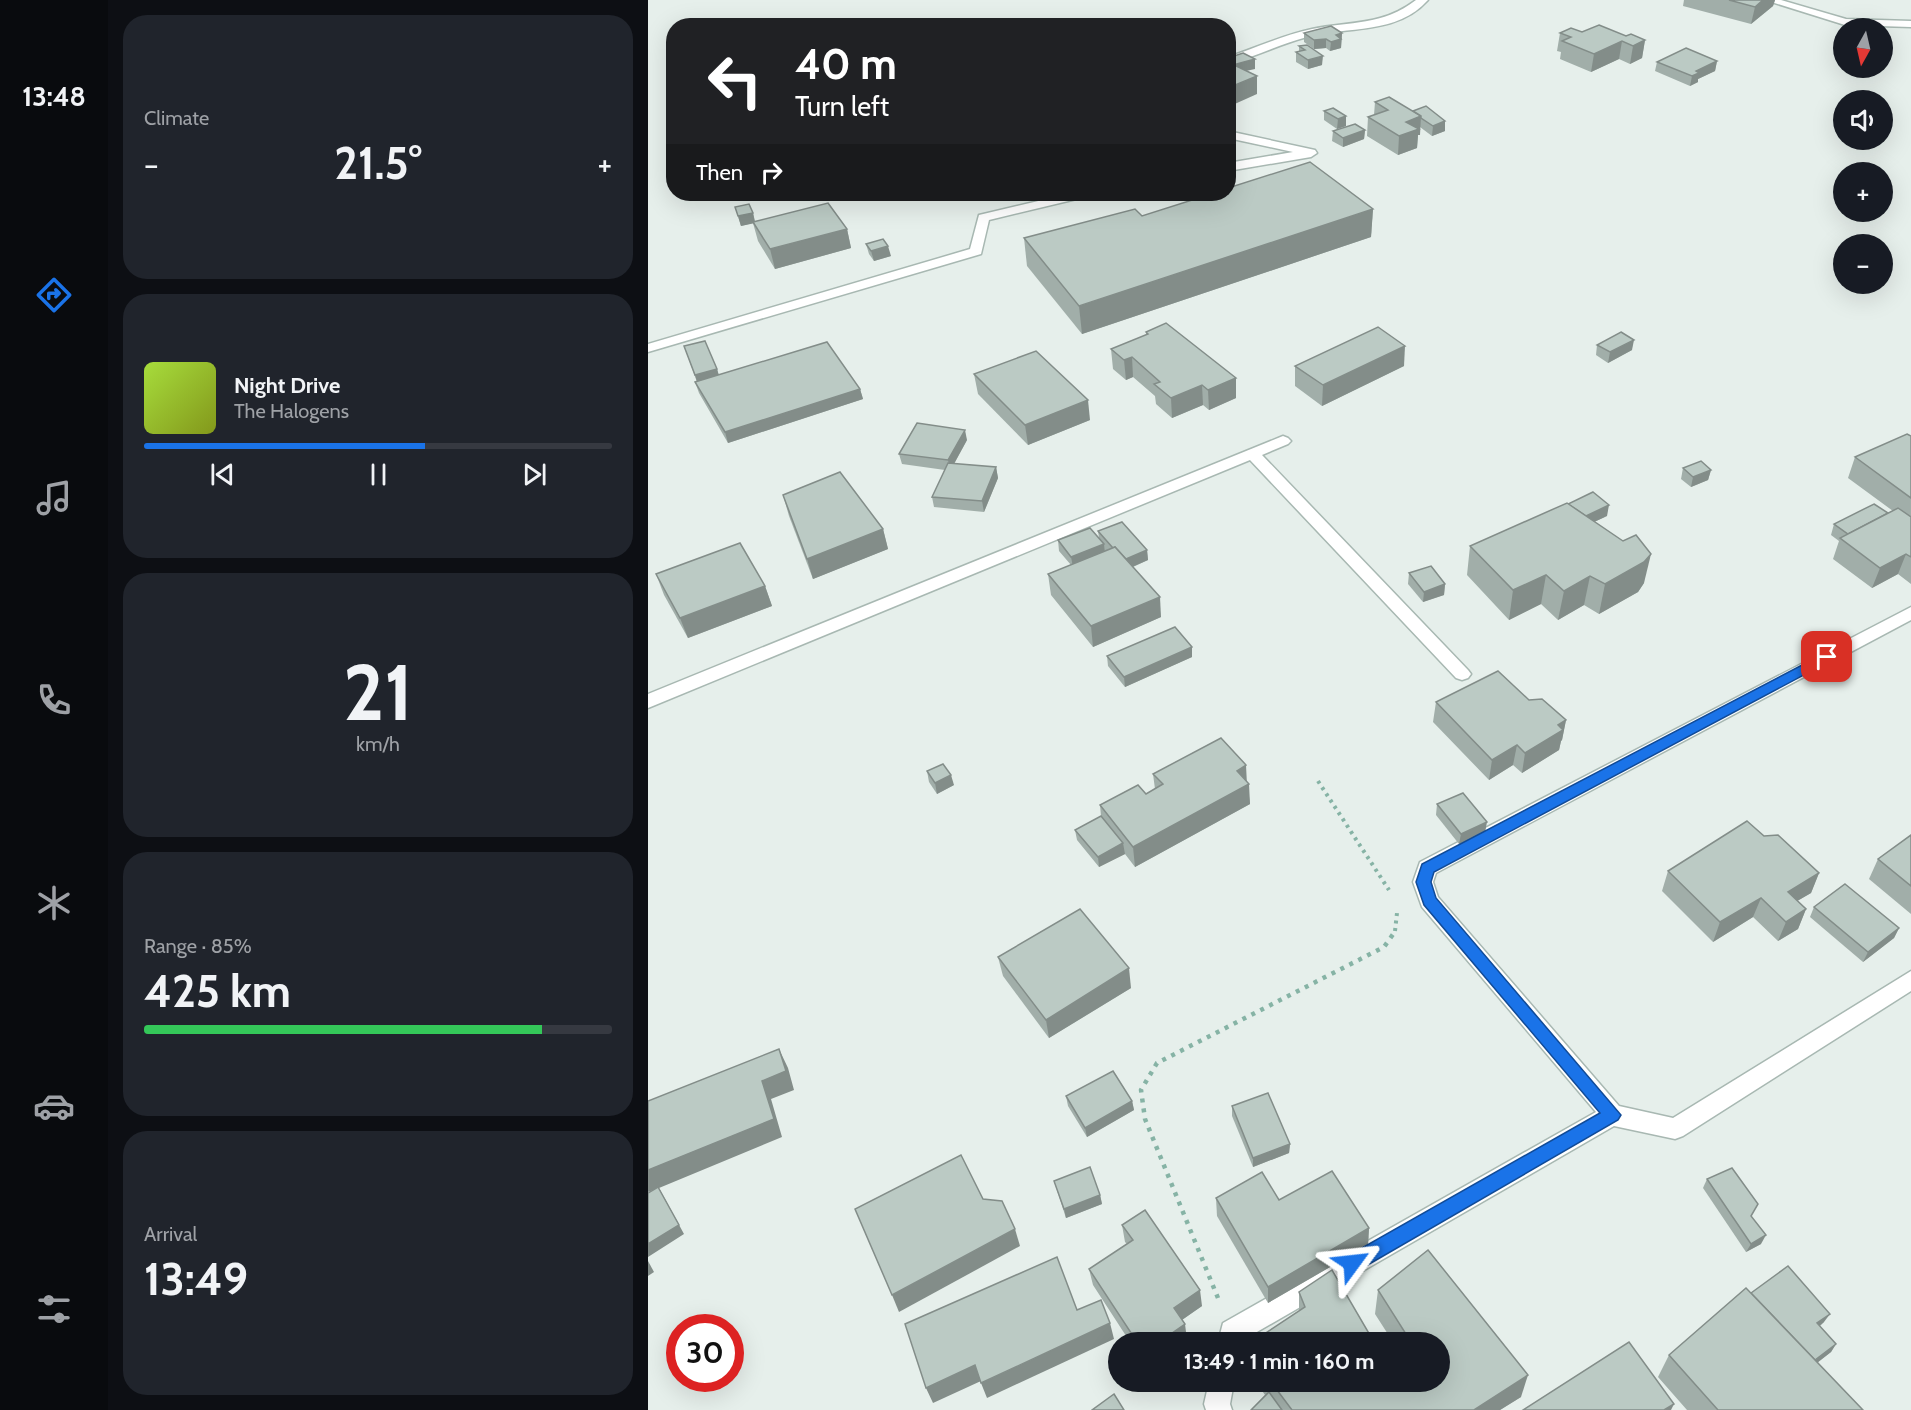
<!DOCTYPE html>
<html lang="en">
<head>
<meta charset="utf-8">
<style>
  :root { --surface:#171b24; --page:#20242c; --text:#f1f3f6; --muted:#9ea1a6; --line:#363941; --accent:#1a73e8 }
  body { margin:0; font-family:Cabin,sans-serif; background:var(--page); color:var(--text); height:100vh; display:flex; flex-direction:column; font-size:22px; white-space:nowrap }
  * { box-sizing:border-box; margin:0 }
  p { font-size:20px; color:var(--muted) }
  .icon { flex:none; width:33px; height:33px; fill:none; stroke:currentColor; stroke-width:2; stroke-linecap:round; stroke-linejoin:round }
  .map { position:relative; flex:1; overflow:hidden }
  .sheet { display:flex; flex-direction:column; gap:15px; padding:15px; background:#0d0f14; width:540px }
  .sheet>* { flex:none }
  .hud { position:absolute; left:18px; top:18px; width:570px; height:183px; border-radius:24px; box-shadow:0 6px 24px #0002; background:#202124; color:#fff; overflow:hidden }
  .needle { width:39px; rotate:188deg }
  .controls { position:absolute; left:1185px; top:18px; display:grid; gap:12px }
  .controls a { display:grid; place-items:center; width:60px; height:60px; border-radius:50%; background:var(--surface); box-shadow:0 6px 24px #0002; font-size:30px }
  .speed { position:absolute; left:18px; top:1314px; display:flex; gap:12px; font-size:30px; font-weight:700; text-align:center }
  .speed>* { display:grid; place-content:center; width:78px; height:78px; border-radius:50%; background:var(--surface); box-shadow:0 6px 24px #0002; line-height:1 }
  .speed .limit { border:9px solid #d22; background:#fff; color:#111 }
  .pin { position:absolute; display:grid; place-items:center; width:51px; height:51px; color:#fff; margin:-26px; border-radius:12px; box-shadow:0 3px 9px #0006 }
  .me { position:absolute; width:66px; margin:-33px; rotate:60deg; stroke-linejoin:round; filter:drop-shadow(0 0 4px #0008) }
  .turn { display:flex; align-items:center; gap:21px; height:126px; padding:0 30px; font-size:27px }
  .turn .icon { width:78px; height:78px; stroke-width:2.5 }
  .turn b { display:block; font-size:42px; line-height:51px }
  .then { display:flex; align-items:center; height:57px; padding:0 30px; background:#0003; gap:12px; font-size:22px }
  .big { font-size:45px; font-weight:800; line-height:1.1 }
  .sheet .widget { flex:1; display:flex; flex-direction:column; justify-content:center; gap:9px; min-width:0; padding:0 21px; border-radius:24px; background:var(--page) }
  .sheet .dial { align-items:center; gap:0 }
  .dial b { font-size:78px; line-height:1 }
  .song { display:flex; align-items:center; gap:18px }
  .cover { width:72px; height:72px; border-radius:9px; background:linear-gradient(135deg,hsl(80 70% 55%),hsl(70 70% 35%)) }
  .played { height:6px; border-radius:3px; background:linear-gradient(90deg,var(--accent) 60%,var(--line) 60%) }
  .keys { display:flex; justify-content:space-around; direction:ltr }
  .heat { display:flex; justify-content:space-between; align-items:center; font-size:33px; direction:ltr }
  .charge { height:9px; border-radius:4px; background:linear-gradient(90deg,#34c759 85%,var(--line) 0) }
  .trip { position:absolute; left:460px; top:1332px; width:342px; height:60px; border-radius:30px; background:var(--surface); box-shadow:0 6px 24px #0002; font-weight:800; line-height:60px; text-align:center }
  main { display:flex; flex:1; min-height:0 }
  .menu { display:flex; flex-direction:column; width:108px; justify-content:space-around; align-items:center; background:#090b0e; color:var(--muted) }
  .menu .icon { width:42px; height:42px }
  .menu .selected { color:var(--accent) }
  .menu b { font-size:27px; color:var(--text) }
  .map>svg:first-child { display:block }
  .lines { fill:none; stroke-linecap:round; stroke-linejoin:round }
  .minor-casing { stroke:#a8b8b2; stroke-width:3 }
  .path-far1 { stroke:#86b3a5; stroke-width:4; stroke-dasharray:3 4.5; stroke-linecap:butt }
  .path { stroke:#86b3a5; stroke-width:4.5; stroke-dasharray:4 6; stroke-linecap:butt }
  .minor { fill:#fff; fill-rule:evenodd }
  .wall { fill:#a1aea9 }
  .shaded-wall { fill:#838d89 }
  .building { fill:#bbcac4; stroke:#838d89; stroke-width:1.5 }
  .route { fill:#1a73e8; stroke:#114b97; stroke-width:1.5 }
</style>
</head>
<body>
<main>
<nav class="menu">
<b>13:48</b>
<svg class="icon selected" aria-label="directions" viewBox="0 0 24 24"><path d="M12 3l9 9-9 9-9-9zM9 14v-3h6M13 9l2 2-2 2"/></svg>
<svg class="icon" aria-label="music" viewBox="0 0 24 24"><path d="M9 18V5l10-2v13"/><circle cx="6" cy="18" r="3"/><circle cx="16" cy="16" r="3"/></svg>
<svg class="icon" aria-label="phone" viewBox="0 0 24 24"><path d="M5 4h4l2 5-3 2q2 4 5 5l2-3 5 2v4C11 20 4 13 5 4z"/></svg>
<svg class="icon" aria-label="climate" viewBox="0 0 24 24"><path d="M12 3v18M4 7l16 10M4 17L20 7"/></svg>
<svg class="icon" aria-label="car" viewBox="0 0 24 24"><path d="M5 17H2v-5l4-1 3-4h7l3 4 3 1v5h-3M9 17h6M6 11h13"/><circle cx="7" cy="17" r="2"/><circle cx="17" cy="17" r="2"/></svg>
<svg class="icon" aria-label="filters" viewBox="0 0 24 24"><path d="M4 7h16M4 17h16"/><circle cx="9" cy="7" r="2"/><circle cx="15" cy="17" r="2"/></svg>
</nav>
<section class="sheet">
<div class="widget"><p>Climate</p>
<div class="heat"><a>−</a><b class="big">21.5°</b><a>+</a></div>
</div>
<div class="widget">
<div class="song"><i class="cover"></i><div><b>Night Drive</b><p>The Halogens</p></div></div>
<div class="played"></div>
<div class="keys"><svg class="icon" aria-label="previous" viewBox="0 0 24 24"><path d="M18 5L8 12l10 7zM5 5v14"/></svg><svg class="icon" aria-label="pause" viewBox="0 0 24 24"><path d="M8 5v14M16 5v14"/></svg><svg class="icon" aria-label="next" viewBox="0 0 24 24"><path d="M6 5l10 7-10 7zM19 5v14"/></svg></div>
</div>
<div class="widget dial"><b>21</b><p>km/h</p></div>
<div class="widget"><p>Range · 85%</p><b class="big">425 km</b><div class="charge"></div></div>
<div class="widget"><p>Arrival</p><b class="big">13:49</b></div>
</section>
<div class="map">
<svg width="1263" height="1410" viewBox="0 0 1263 1410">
  <rect width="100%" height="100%" fill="#e6efeb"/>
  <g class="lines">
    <g class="minor-casing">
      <g id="minor">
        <path d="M768,0H780C749,35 700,26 659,37C632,44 607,57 580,64V57C608,48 635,35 664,29C703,21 734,26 768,0Z"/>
        <polygon points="1117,0 1133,0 1198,19 1263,21 1263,27 1197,25"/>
        <polygon points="580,131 667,150 669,153 663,157 580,171 580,163 645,152 580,138"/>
        <polygon points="420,194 439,194 437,197 341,220 333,254 0,352 0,344 322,249 331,215"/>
        <polygon points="635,436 640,438 643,441 640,444 614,455 820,670 823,674 820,678 814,680 808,678 602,460 0,708 0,694"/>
        <polygon points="1263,607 1263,620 788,873 785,882 790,897 971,1106 1025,1118 1263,971 1263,991 1035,1136 1027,1139 966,1126 595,1340 594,1342 570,1342 575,1323 948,1112 774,907 765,882 772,862"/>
        <polygon points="561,1382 586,1382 582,1404 584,1410 558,1410 556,1404"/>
      </g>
    </g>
    <g class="path-far1">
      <polyline points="670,781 741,890"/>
      <polyline points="747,931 749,913"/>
    </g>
    <polyline class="path" points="570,1298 497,1119 493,1090 509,1063 736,947 748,930"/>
    <use href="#minor" class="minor"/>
  </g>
  <g class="wall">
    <polygon points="1036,0 1127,0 1125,6 1103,24 1035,6"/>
    <polygon points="934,32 978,36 997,40 994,58 982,64 971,59 943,72 912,59 913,52 909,51 912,33"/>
    <polygon points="656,33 694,33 693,48 682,51 678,48 666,49 656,42"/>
    <polygon points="659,45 674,65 660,69 648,62 648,52 651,52 651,46"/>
    <polygon points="1069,61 1067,71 1050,79 1050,82 1042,86 1007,71 1009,62"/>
    <polygon points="727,102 765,111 797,121 797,131 784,136 772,127 772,135 770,135 769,148 750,155 719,136 720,117 726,115"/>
    <polygon points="685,108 698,126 689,129 676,120 676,111"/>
    <polygon points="717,130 716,139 695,147 684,141 685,131"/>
    <polygon points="87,207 105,213 107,221 199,229 203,248 127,269 110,241 105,223 93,226"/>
    <polygon points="725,209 723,237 434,334 379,266 376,238 494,216"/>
    <polygon points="218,244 243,256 226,261 221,254"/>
    <polygon points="498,332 588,398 561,410 555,405 524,418 508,404 507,396 485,377 478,380 465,369 463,349 498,335"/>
    <polygon points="949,345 984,350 960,363 948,355"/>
    <polygon points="36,346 69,369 71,375 212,389 215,399 80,443 51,393 47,382 49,382"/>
    <polygon points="647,366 756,366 674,406 647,386"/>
    <polygon points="326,374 442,420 380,445 330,394"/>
    <polygon points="1263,436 1263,584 1250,574 1224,588 1185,559 1191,541 1183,535 1186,524 1240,513 1245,511 1200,478 1207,457"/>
    <polygon points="319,440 306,464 348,467 350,478 336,512 286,507 284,497 297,470 254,464 251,454"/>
    <polygon points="1035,468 1063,470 1060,480 1043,487 1033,479"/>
    <polygon points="135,495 235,529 240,549 165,579 141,516"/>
    <polygon points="959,516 946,522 996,583 990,592 951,614 936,605 910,620 893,604 861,620 819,575 822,546"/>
    <polygon points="450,531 499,550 500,560 485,567 513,617 445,647 403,595 400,574 423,565 411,551 410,540 451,538"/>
    <polygon points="761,573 797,584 796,595 775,602 760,584"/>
    <polygon points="8,574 117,586 124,606 40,638 16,595"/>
    <polygon points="459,656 544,657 477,687 460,666"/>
    <polygon points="881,700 918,720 914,740 913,741 911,750 874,773 865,765 841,780 785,722 788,702"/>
    <polygon points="279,771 306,785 289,794 281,782"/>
    <polygon points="505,774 599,781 602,804 487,867 477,854 451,867 429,840 427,830 453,816 452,805 498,794 507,789"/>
    <polygon points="789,804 837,833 811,844 788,815"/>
    <polygon points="1263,835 1263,914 1221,879 1230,859"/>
    <polygon points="1116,836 1171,873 1163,893 1149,901 1158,909 1150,929 1130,941 1105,917 1065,942 1014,891 1020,871"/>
    <polygon points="1166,907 1251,928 1246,938 1215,962 1162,917"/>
    <polygon points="350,957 483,988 401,1038 355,976"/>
    <polygon points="418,1096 484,1101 486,1110 439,1137 420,1106"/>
    <polygon points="584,1106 642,1144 641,1153 605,1167 584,1116"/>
    <polygon points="1059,1179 1103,1216 1113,1244 1098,1252 1055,1188"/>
    <polygon points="406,1181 452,1195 454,1204 418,1218"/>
    <polygon points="568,1198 631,1200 721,1228 720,1245 620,1303 569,1216"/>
    <polygon points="474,1225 554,1306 534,1320 539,1340 536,1342 482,1342 445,1285 441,1269 479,1244 477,1242"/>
    <polygon points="730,1290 873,1397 852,1410 603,1410 617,1395 608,1382 792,1382 792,1342 745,1342 727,1314"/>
    <polygon points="651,1292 726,1342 651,1312"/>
    <polygon points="1103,1293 1176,1322 1172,1326 1188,1344 1183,1352 1169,1363 1215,1410 1039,1410 1010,1377 1021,1355"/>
  </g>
  <g class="shaded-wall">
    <polygon points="1115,0 1127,0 1125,6 1103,24 1107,7"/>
    <polygon points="694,33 693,48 682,51 683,42 688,35"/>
    <polygon points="678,39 678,48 666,49 666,40"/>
    <polygon points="997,40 994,58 982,64 985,46"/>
    <polygon points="974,41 971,59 943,72 946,54"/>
    <polygon points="675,56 674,65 660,69 660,60"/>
    <polygon points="607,59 607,69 580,75 580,66"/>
    <polygon points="1069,61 1067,71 1050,79 1050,82 1042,86 1044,76 1048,71"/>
    <polygon points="609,76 609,94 580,107 580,88"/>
    <polygon points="698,116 698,126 689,129 690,119"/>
    <polygon points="773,116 772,135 770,135 769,148 750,155 751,136 758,122"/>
    <polygon points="797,121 797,131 784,136 785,126"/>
    <polygon points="717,130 716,139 695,147 695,138"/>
    <polygon points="725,209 723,237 434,334 431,306"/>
    <polygon points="105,213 107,223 93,226 90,216"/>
    <polygon points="199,229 203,248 127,269 122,249"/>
    <polygon points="240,246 243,256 226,261 223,251"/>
    <polygon points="986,340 984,350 960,363 962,352"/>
    <polygon points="757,346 756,366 674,406 675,385"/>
    <polygon points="484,357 485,377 478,380 476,360"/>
    <polygon points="69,369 72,380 50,385 47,375"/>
    <polygon points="588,378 588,398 561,410 560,390"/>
    <polygon points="554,385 555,405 524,418 523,398"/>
    <polygon points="212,389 215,399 80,443 77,432"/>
    <polygon points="440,400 442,420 380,445 377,425"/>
    <polygon points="317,430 319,440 302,471 300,460"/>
    <polygon points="348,467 350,478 336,512 334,501"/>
    <polygon points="1063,470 1060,480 1043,487 1045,477"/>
    <polygon points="961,505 959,516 920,534 922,523"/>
    <polygon points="235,529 240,549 165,579 159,559"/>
    <polygon points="456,544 457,554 425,567 423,557"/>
    <polygon points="499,550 500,560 477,570 476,560"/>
    <polygon points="1003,554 996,583 990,592 951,614 957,584"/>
    <polygon points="1258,554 1250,574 1224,588 1232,568"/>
    <polygon points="898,575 893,604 861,620 865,590"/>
    <polygon points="942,576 936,605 910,620 916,591"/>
    <polygon points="797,584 796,595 775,602 776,592"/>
    <polygon points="117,586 124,606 40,638 32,618"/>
    <polygon points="512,597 513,617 445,647 443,626"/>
    <polygon points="544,647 544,657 477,687 476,677"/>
    <polygon points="918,720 914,740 913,741 911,750 874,773 877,753 910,725"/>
    <polygon points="869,745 865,765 841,780 844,760"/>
    <polygon points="598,765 599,785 601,784 602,804 487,867 485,847 589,771"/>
    <polygon points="303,775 306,785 289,794 287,783"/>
    <polygon points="839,822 837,833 811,844 813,834"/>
    <polygon points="475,843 477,854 451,867 450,857"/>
    <polygon points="1171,873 1163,893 1132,911 1140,892"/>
    <polygon points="1113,898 1105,917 1065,942 1072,922"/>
    <polygon points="1158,909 1150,929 1130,941 1138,922"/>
    <polygon points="1251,928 1246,938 1215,962 1220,952"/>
    <polygon points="481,968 483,988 401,1038 398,1020"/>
    <polygon points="131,1049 140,1068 146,1090 123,1099 134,1137 11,1188 36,1234 0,1257 0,1244 11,1188 0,1192 0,1170 114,1081"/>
    <polygon points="484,1101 486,1110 439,1137 437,1128"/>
    <polygon points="642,1144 641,1153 605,1167 605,1158"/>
    <polygon points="452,1195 454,1204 418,1218 416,1209"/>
    <polygon points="721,1228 720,1245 620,1303 620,1287"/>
    <polygon points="367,1229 372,1246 251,1312 244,1295"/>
    <polygon points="1118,1235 1113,1244 1098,1252 1103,1244"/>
    <polygon points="0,1261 6,1272 0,1276"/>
    <polygon points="552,1290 554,1306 528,1324 526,1308"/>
    <polygon points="1182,1314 1176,1322 1164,1332 1169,1323"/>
    <polygon points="462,1323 466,1339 339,1398 333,1383"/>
    <polygon points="537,1324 539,1340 536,1342 511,1342"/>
    <polygon points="1188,1344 1183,1352 1148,1379 1154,1371"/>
    <polygon points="327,1365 333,1381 285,1403 278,1388"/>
    <polygon points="880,1375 873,1397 852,1410 826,1410"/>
    <polygon points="1026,1404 1023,1410 1016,1410"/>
  </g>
  <g class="building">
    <polygon points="1081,0 1115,0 1107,7"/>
    <polygon points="951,25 978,36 983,34 997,40 985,46 974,41 946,54 914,41 923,37 912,33 923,28 934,32"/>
    <polygon points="683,26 694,33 688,35 693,39 683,42 678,39 666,40 656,33"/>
    <polygon points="659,45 675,56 660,60 648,52 657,50 651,46"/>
    <polygon points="1038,48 1069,61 1048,71 1051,73 1044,76 1009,62"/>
    <polygon points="595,53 607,59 585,65 580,62 580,58"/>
    <polygon points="580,62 609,76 580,88"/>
    <polygon points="741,97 773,116 758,122 771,129 751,136 720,117 740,110 727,102"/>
    <polygon points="778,106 797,121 785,126 773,118 773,116 765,111"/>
    <polygon points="685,108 698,116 690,119 676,111"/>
    <polygon points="707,124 717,130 695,138 685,131"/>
    <polygon points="662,162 725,209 431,306 376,238 487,209 494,216 563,194 580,194 580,188"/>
    <polygon points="180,203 199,229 122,249 105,222"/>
    <polygon points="101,204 105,213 90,216 87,207"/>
    <polygon points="235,239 240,246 223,251 218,244"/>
    <polygon points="518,323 588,378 560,390 554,385 523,398 506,384 512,382 484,357 476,360 463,349 500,334 498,332"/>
    <polygon points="730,327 757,346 675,385 647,366"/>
    <polygon points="973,332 986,340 962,352 949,345"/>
    <polygon points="57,341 69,369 47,375 36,346"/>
    <polygon points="179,342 212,389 77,432 47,382"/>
    <polygon points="388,351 440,400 377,425 326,374"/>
    <polygon points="269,423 317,430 300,460 251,454"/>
    <polygon points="1259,434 1263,436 1263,498 1207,457"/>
    <polygon points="1053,461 1063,470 1045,477 1035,468"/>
    <polygon points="300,463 348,467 334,501 284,497"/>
    <polygon points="192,472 235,529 159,559 135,495"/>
    <polygon points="945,492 961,505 938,516 920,504"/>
    <polygon points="919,503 975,541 988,535 1003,554 996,562 957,584 942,576 916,591 898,575 865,590 822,546"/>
    <polygon points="1226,504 1240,513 1200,534 1186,524"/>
    <polygon points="1250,508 1263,517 1263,557 1258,554 1232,568 1192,538"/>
    <polygon points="474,522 499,550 478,559 467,547 465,548 450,531"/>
    <polygon points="442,528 456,544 423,557 410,540"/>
    <polygon points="92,543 117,586 32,618 8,574"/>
    <polygon points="467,547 512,597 443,626 400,574"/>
    <polygon points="783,566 797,584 776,592 761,573"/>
    <polygon points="527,627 544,647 476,677 459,656"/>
    <polygon points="850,671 881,700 894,699 918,720 910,725 915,730 877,753 869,745 844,760 788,702"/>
    <polygon points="573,738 598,765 589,771 601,784 485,847 452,805 490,785 498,794 515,784 505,774"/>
    <polygon points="295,764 303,775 287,783 279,771"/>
    <polygon points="815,793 839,822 813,834 789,804"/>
    <polygon points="453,816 475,843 450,857 427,830"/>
    <polygon points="1099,821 1116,836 1130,835 1171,873 1140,892 1158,909 1138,922 1113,898 1072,922 1020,871"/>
    <polygon points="1263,835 1263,886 1230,859"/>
    <polygon points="1197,884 1251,928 1220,952 1166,907"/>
    <polygon points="432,909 481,968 398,1020 350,957"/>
    <polygon points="131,1049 138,1071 114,1081 126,1119 0,1170 0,1101"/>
    <polygon points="465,1071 484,1101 437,1128 418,1096"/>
    <polygon points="620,1093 642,1144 605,1158 584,1106"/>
    <polygon points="313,1155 335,1199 354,1201 367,1229 244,1295 207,1209"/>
    <polygon points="442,1167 452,1195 416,1209 406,1181"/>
    <polygon points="1084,1168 1110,1204 1103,1216 1118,1235 1103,1244 1059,1179"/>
    <polygon points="684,1171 721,1228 620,1287 568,1198 614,1172 631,1200"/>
    <polygon points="10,1187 31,1225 0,1244 0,1193"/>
    <polygon points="497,1210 552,1290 526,1308 537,1324 511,1342 489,1342 441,1269 485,1240 474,1225"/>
    <polygon points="780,1250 880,1375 826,1410 644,1410 623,1382 792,1382 792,1342 763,1342 730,1290"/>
    <polygon points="409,1257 429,1310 453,1300 462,1323 333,1383 327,1365 278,1388 257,1324"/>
    <polygon points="1140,1266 1182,1314 1169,1323 1188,1344 1167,1360 1103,1293"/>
    <polygon points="684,1270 726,1342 604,1342 657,1307 651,1292"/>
    <polygon points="1098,1288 1215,1410 1070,1410 1021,1355"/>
    <polygon points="981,1342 1026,1404 1016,1410 875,1410"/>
    <polygon points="621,1392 634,1410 603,1410"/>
    <polygon points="466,1394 476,1410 444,1410"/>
  </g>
  <polygon class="route" points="1179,652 1185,657 1184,660 786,872 783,882 788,898 973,1115 970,1120 711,1270 704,1272 698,1270 695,1263 698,1257 952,1113 776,905 768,882 774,864"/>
</svg>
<div class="controls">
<a><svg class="needle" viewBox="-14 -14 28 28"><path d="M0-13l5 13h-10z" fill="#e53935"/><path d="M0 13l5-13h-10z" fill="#9ea1a6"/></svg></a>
<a><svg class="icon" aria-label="sound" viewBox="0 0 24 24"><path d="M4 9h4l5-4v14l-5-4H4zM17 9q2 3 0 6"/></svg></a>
<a>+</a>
<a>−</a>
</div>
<div class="speed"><div class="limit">30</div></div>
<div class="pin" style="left:1179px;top:657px;background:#d93025"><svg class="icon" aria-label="arrive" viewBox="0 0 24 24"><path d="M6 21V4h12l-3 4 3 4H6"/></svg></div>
<svg class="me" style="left:704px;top:1263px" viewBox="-20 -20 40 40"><path d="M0-17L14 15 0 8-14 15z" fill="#1a73e8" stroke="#fff" stroke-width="4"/></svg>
<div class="trip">13:49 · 1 min · 160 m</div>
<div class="hud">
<div class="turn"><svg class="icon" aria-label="left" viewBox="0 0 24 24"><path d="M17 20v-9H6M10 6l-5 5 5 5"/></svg><div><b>40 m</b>Turn left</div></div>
<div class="then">Then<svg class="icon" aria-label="right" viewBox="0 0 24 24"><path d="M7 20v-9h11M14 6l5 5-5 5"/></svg></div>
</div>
</div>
</main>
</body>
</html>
